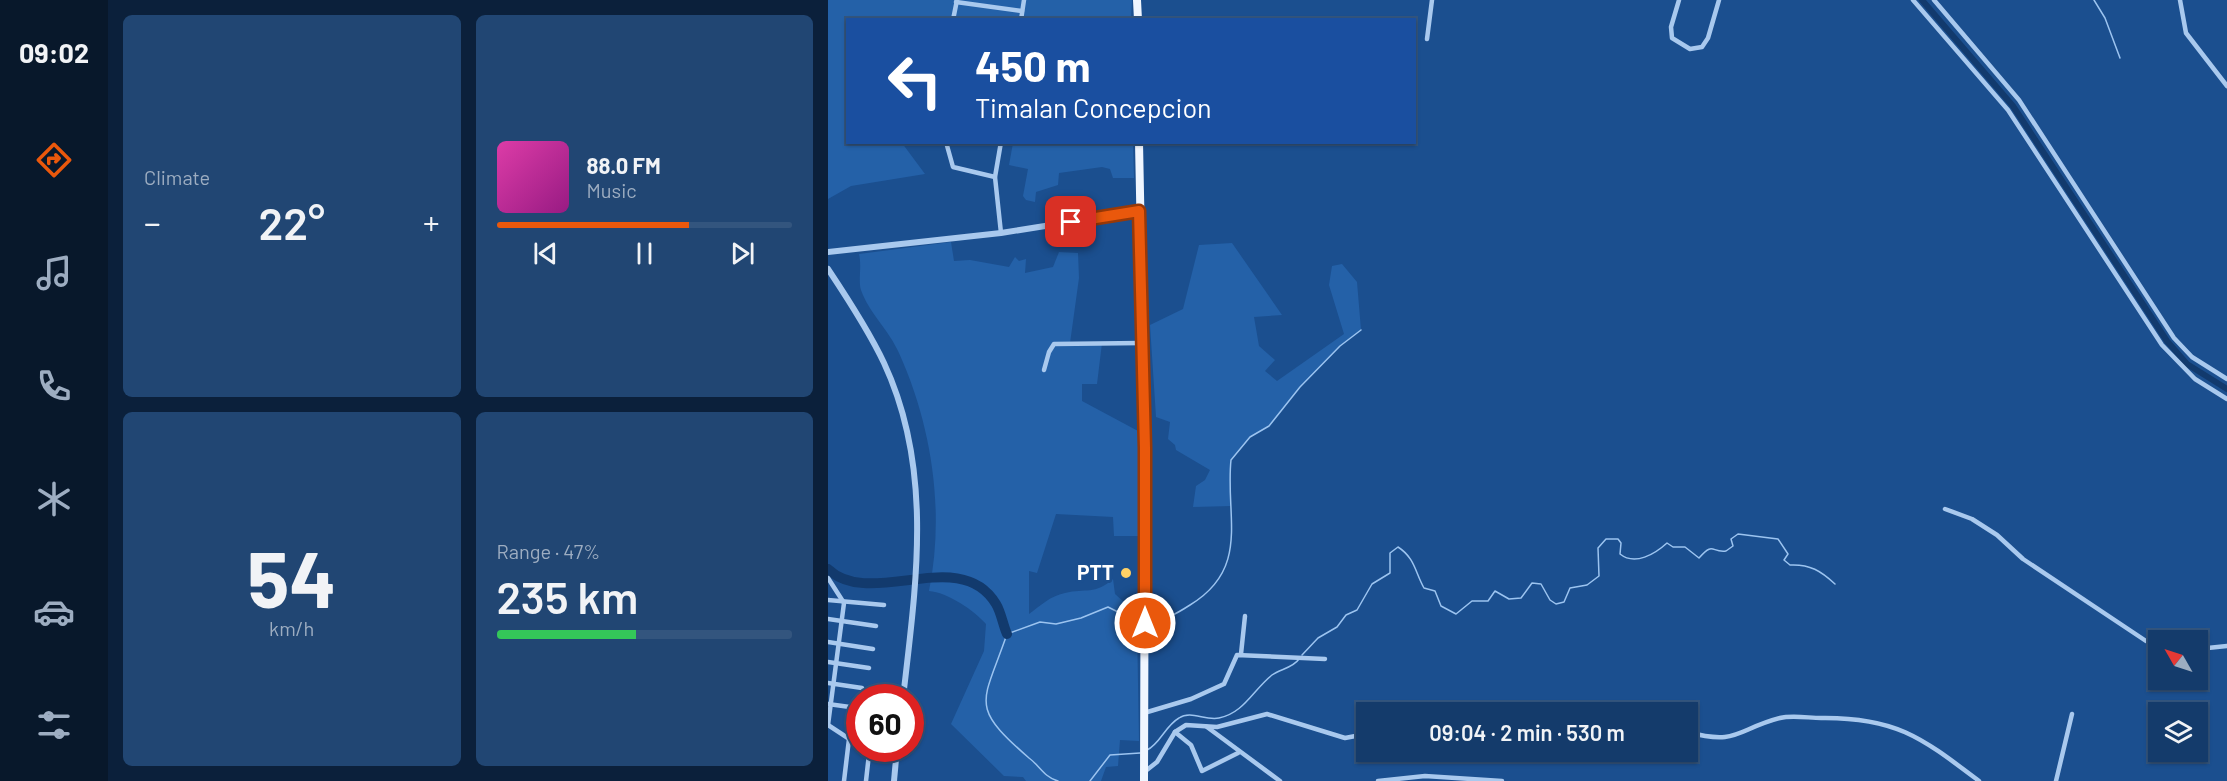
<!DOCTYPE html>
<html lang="en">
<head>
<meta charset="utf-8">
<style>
  :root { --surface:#143b6b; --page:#214673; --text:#f1f3f6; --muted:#9dadc1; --line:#33557e; --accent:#ea580c }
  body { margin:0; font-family:Barlow,sans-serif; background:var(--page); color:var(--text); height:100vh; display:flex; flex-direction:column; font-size:22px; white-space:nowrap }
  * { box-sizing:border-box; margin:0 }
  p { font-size:20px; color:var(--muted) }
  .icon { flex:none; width:33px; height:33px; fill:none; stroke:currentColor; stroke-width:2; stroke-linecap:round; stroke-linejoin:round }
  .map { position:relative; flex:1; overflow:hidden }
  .sheet { display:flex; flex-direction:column; gap:15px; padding:15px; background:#0b203b; width:720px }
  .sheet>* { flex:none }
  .guide { position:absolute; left:18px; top:18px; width:570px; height:126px; border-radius:0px; box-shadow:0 2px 4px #0004,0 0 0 2px var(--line); background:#1a4fa0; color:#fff; overflow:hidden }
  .needle { width:39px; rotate:309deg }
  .tools { position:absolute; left:1320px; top:630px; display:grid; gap:12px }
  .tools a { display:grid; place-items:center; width:60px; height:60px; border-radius:0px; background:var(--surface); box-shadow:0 2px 4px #0004,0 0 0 2px var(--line); font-size:30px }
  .speed { position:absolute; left:18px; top:684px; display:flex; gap:12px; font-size:30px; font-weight:700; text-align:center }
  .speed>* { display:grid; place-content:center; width:78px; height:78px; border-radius:50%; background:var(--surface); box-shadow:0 2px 4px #0004,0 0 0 2px var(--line); line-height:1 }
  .speed .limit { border:9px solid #d22; background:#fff; color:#111 }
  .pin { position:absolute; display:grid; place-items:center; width:51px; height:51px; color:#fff; margin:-26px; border-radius:12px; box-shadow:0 3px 9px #0006 }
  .me { position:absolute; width:66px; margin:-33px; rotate:0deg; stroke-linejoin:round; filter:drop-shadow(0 0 4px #0008) }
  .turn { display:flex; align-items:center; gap:21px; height:126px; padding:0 30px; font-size:27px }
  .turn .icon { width:78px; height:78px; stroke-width:2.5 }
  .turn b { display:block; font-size:42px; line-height:51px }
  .big { font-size:45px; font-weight:600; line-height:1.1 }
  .sheet .widget { flex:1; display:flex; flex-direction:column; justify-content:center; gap:9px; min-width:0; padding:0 21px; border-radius:9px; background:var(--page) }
  .sheet .dial { align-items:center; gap:0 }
  .dial b { font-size:78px; line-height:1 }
  .song { display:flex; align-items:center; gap:18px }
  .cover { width:72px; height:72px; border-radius:9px; background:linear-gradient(135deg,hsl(320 70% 55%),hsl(310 70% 35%)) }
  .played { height:6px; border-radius:3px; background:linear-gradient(90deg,var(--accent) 65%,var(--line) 65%) }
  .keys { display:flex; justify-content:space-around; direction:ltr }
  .heat { display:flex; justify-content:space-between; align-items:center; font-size:33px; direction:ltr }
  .charge { height:9px; border-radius:4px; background:linear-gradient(90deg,#34c759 47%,var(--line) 0) }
  .sheet .tiles { flex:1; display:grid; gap:15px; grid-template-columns:repeat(2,1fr) }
  .trip { position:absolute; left:528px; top:702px; width:342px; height:60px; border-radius:0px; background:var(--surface); box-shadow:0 2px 4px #0004,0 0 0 2px var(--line); font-weight:600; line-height:60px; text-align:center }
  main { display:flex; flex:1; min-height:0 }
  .tabs { display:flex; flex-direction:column; width:108px; justify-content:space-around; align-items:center; background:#08182b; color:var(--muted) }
  .tabs .icon { width:42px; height:42px }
  .tabs .on { color:var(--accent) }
  .tabs b { font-size:27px; color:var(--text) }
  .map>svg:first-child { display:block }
  .green { fill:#2461a8 }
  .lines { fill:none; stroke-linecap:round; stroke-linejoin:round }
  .stream { stroke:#9cc4f0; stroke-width:1.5 }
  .canal { stroke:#123a6d; stroke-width:6 }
  .river { stroke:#123a6d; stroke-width:10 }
  .minor { stroke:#a9c9ee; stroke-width:4.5 }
  .tertiary { stroke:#a9c9ee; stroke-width:6 }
  .primary { stroke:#f0f6ff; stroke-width:8 }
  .route-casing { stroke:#983908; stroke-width:15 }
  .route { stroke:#ea580c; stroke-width:10 }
  .poi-dot { fill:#ffd166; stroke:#1b4f8f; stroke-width:2 }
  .labels { text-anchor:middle; stroke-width:6; stroke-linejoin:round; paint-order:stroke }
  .poi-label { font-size:21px; font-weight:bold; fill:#fff; stroke:#1b4f8f; text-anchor:end }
</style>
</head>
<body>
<main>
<nav class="tabs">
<b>09:02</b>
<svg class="icon on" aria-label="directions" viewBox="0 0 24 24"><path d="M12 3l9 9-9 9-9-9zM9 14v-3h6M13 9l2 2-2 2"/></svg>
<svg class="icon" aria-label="music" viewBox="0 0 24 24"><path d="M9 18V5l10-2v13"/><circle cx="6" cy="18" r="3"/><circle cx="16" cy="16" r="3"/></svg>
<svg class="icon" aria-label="phone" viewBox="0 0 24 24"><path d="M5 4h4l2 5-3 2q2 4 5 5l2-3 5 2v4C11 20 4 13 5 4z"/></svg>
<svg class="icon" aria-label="climate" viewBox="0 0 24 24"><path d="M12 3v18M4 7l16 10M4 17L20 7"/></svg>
<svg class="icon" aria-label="car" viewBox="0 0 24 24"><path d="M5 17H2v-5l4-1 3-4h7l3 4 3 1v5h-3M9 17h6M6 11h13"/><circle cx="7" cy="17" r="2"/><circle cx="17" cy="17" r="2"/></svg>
<svg class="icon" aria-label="filters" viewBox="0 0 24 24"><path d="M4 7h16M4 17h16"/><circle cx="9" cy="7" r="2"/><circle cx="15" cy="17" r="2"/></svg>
</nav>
<section class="sheet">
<div class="tiles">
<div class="widget"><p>Climate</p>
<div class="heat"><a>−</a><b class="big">22°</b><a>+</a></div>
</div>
<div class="widget">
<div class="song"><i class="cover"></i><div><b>88.0 FM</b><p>Music</p></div></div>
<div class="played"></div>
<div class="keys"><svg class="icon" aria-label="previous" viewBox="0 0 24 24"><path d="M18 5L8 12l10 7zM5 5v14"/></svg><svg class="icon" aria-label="pause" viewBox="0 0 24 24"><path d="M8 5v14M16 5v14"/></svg><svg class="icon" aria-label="next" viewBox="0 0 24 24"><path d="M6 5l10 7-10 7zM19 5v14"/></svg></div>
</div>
<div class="widget dial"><b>54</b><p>km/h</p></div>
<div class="widget"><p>Range · 47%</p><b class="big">235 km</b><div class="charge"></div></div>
</div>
</section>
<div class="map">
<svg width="1399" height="781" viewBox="0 0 1399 781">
  <rect width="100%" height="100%" fill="#1b4f8f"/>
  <g class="green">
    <polygon points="0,0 304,0 303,19 20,20 20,142 74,143 97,174 23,186 0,199"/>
    <polygon points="185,143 305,143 306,178 285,178 282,169 274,167 231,173 230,185 208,192 207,202 198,200 195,196 200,169 181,165"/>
    <path d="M123,242L126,261L142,260L181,267L187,257L191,261L198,259L197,273L225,267L231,252L250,253L251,278L242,343H274L269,384H254V401L310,431V536H286L285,517L228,514L209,573L201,571V614C212,606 222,596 237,593C258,588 267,595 285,579L287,594L306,611L309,625L311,741L292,740L290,766L278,767L273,781H198L195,777L176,776L123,724L156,651L158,624C147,611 119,592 101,591C117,512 104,426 71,353C61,330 41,313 33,290C30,281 34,266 31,254Z"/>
    <polygon points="404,243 454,315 426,317 431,346 447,360 437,371 449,381 516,334 501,285 504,266 514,264 529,282 533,330 512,346 472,387 441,426 422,437 403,459 403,506 365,507 368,486 377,480 382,470 348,450 347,445 340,439 342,422 328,417 322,325 355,309 371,245"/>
  </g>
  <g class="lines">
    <g class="stream">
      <polyline points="1266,0 1277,18 1292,58"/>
      <path d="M320,619C337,621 348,614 362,605C423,568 397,516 403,460L422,437L441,426L472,387L512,346L533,330"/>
      <path d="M474,655L490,638L509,627L518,615L529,610L544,584L562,573V553L570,547C587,558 587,572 596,588L607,591L613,606L628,614L644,601H660L667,591L681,599L693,598L704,583L713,584L722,600L728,604L736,602L742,588L759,585L771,576L770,548L778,539H790L793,543L792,554C807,566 827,554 839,543L845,547H857L871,558C886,541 883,553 898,551L905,546L903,539L910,534L950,539L960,554L956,560L962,565C982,564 993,571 1007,584"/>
      <path d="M319,750C332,744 337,726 351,718C363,710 377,721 391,718C416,713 425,690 444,675C452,669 465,668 471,659"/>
      <path d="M230,781C216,777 212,766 201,758C140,705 155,704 179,634L212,622L228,624L253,618L280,607L300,617L312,618"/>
      <polyline points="262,781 282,755 312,753"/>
    </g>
    <polyline class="canal" points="1094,0 1185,106 1339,341 1359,364 1399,389"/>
    <path class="river" d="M0,569C43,610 132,544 168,604C173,612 175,625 179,634"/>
    <g class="minor">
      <polyline points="851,0 843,27 844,38 862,49 874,47 880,38 891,0"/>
      <polyline points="1085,0 1180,110 1334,345 1367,379 1399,399"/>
      <polyline points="1106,0 1191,100 1346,338 1364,357 1399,379"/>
      <polyline points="1352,0 1358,33 1399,86"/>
      <polyline points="128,2 194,11"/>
      <polyline points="125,20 129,0"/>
      <polyline points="193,20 196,0"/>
      <polyline points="599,39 604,0"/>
      <polyline points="118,142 125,167 167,177"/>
      <polyline points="173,142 167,177 173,233"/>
      <polyline points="216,370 221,352 226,344 314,343"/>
      <polyline points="1117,509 1144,519 1169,535 1195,559 1318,641 1330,646"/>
      <polyline points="0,578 16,603 0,725"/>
      <polyline points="0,600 56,605"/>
      <polyline points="0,619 48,626"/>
      <polyline points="0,642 45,649"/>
      <polyline points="1370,649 1399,646"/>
      <polyline points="413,654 417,616"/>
      <polyline points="0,662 41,668"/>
      <polyline points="0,683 34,688"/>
      <polyline points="0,704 29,708"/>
      <polyline points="709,712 722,709 782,712"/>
      <polyline points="316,713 363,699 396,684 409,655 497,659"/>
      <polyline points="0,725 32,746"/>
      <polyline points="379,727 452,781"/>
      <polyline points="347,732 363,745 374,771 410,753"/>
      <path d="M860,732C910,746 909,729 952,718C964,715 981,718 993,718C1068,717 1094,738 1151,781"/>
      <polyline points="36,748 41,754 38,781"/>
      <polyline points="315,773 329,762 347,732 358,725 389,727 439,714 517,738 538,734"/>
      <polyline points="16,781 21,739"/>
      <polyline points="550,781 597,776 674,781"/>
      <polyline points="1228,781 1244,714"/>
    </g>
    <g class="tertiary">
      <polyline points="0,252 173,233 311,211"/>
      <path d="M0,269C20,299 41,331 56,363C106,470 88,585 75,698"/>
      <polyline points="66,781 69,748"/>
    </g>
    <g class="primary">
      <polyline points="309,0 310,20"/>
      <polyline points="311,142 317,448 316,781"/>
    </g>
  </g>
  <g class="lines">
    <g class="route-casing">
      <polyline id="route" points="243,222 311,211 317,448 317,623"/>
    </g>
    <use href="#route" class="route"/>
  </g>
  <circle class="poi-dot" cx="298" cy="573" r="6"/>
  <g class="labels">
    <g class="poi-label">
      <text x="286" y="580">PTT</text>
    </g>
  </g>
</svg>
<div class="tools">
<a><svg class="needle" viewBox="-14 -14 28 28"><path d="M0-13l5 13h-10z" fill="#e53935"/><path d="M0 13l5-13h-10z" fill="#9dadc1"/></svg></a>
<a><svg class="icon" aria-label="layers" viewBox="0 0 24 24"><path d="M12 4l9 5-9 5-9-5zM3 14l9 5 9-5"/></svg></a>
</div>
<div class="speed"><div class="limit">60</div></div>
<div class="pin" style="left:243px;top:222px;background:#d93025"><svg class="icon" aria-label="arrive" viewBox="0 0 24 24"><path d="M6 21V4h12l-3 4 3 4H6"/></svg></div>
<svg class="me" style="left:317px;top:623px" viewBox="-20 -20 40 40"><circle r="17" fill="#ea580c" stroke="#fff" stroke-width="3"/><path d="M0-11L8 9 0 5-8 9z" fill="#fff"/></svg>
<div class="trip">09:04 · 2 min · 530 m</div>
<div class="guide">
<div class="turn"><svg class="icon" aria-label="left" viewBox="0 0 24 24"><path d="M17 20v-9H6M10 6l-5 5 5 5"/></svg><div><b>450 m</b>Timalan Concepcion</div></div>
</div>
</div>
</main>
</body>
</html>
